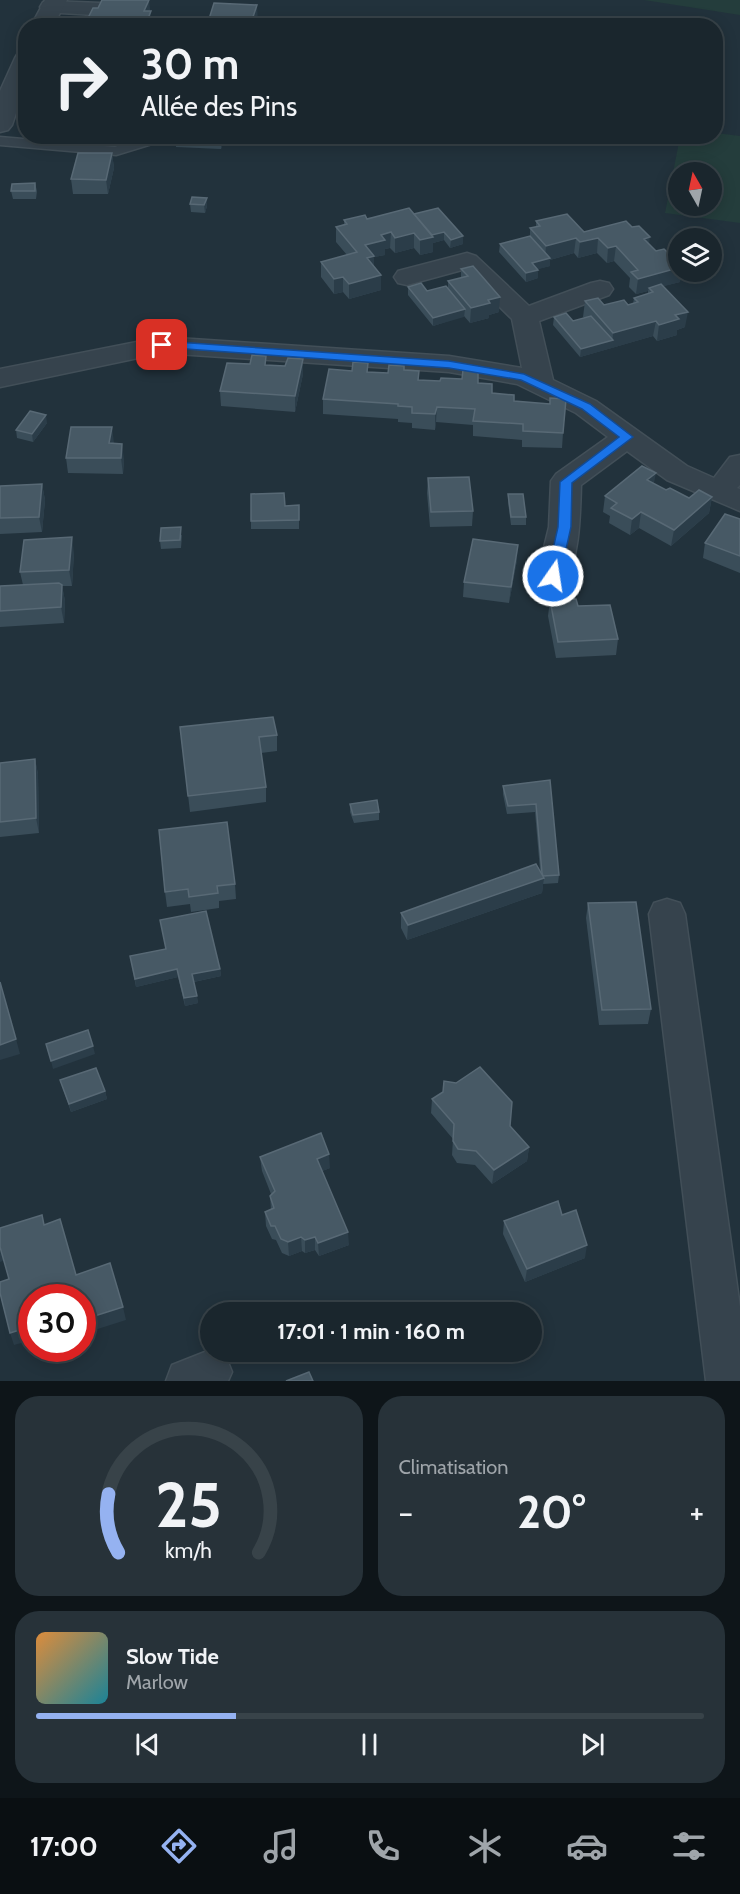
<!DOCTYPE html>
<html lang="fr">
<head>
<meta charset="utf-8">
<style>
  :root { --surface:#1a262d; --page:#273239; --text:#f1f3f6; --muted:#9fa5aa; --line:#384349; --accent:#95b2f1 }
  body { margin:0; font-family:Cabin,sans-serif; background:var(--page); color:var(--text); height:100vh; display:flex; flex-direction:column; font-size:22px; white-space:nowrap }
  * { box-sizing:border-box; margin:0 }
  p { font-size:20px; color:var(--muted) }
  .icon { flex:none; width:33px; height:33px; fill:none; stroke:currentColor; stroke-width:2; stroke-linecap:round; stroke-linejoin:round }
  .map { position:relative; height:1381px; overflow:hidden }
  .drawer { display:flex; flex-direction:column; gap:15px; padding:15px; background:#0e1519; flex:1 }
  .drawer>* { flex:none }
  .hud { position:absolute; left:18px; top:18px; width:705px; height:126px; border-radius:24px; box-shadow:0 3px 15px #0003,0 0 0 2px var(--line); background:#1a262d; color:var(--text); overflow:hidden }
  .needle { width:39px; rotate:351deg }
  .tools { position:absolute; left:668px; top:162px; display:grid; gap:12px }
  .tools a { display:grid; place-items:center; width:54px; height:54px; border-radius:50%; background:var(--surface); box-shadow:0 3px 15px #0003,0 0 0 2px var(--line); font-size:30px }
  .speed { position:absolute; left:18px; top:1284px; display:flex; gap:12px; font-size:30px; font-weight:700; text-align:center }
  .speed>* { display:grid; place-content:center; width:78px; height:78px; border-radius:50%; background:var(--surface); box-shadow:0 3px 15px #0003,0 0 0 2px var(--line); line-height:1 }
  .speed .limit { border:9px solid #d22; background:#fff; color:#111 }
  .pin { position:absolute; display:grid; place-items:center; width:51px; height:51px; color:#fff; margin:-26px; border-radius:12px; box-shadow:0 3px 9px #0006 }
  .me { position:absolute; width:66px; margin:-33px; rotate:13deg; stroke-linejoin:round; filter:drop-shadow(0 0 4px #0008) }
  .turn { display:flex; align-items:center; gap:21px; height:126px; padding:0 24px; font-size:27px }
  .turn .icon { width:78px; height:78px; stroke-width:2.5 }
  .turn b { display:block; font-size:42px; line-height:51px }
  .big { font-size:45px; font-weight:700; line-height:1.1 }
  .drawer .tile { flex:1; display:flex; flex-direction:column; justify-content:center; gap:9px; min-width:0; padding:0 21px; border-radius:24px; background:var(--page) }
  .drawer .dial { align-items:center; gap:0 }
  .dial svg { height:156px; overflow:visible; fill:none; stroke:var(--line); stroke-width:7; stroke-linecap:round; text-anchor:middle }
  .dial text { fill:var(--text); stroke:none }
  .song { display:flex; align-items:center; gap:18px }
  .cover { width:72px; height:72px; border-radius:9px; background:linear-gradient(135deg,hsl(30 70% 55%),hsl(190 70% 35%)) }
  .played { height:6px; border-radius:3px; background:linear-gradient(90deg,var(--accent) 30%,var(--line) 30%) }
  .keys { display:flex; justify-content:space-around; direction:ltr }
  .heat { display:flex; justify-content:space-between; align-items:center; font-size:33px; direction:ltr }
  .drawer .tiles { flex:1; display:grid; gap:15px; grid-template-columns:1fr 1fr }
  .tile:last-child { grid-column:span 2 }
  .trip { position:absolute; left:200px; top:1302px; width:342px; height:60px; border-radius:30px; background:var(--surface); box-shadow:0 3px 15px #0003,0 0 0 2px var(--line); font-weight:700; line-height:60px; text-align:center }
  .menu { display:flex; height:96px; justify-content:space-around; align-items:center; background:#0a0f12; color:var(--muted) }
  .menu .icon { width:42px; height:42px }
  .menu .selected { color:var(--accent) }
  .menu b { font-size:27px; color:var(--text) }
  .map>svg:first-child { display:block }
  .green { fill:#243d3c; fill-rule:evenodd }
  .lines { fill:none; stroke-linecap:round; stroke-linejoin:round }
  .service-casing { stroke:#424f58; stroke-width:3 }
  .minor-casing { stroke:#424f58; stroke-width:3 }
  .tertiary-casing { stroke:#424f58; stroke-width:3 }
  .service { fill:#36434d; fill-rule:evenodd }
  .minor { fill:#36434d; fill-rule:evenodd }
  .tertiary { fill:#36434d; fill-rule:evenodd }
  .wall { fill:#3a4d59 }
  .shaded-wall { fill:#2b3d49 }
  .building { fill:#475965; stroke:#586975; stroke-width:1.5 }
  .route { fill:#1a73e8; stroke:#114b97; stroke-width:1.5 }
</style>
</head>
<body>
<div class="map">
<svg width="740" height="1381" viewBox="0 0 740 1381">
  <rect width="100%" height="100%" fill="#22323c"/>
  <g class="green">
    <polygon points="644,0 740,0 740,15"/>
    <path d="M716,133L740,136V223L665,213L680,137L716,136ZM678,172H711V206H678Z"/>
  </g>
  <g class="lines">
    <g class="service-casing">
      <polygon id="service" points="142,136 155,136 152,144 116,155 0,145 0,137 115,147"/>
    </g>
    <g class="minor-casing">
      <g id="minor">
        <polygon points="51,1 125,4 133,5 136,10 130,23 122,25 114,23 112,16 43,12 40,7 43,2"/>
        <path d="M467,253L476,256L529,306L591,283L600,281L609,283L613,289L609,295L539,321L553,380L596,401L687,466L714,478L730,457L740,455V485L737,488L740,489V511L667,480L627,451L581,485C580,515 580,558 564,584L553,587L542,584L537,576L549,527L551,481L556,474L608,437L576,413L517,384L449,372L162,353L0,387V369L162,337L449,356L522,368L512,319L462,270L407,285L398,283L394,277L398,271Z"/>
        <polygon points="667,899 680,903 685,914 740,1307 740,1381 706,1381 649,914 654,903"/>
        <polygon points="210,1350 226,1357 232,1372 228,1381 166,1381 172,1365"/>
      </g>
    </g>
    <g class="tertiary-casing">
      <g id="tertiary">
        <polygon points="45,0 67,0 53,26 31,26"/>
        <polygon points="26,51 26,83 12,125 8,130 0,132 0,91 15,58 18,53"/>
      </g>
    </g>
    <use href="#service" class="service"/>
    <use href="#minor" class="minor"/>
    <use href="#tertiary" class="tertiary"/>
  </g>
  <g class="wall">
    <polygon points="59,136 113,136 111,144 60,143"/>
    <polygon points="175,136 226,136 221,149 176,147"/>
    <polygon points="112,153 114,168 108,194 73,194 71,179"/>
    <polygon points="35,183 37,191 36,199 13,199 11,191"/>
    <polygon points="190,204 207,206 205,213 191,212"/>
    <polygon points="414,214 463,244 450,248 444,240 433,243 433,252 420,255 414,248 395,253 390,248 385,249 385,255 374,257 374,267 381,275 381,290 349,299 343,292 334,294 321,277 321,262 347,255 336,242 336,227 344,224 344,220"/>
    <polygon points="536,221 584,232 649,244 678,272 681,272 680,282 663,286 685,327 677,330 677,335 657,341 653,336 580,357 553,325 554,317 573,321 585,318 583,317 585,301 604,305 628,305 633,304 634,298 648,294 648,291 636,294 629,287 630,278 614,261 607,263 597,253 578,258 574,253 550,260 550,266 537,269 538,278 526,282 499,252 500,244 530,236 530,228 536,227"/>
    <polygon points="461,269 499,312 489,315 489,318 470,323 464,316 433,326 408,295 408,287 427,291 448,289 448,281 461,278"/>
    <polygon points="303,359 303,374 295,412 221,406 220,391 267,365 285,366"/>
    <polygon points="368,363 368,372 388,373 404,370 419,371 419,380 478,383 492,393 514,401 563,433 562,448 522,447 522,440 473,436 473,425 436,422 435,430 412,428 412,423 398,422 398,419 323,414 323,399 352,371"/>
    <polygon points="47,423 33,442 17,438 16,430"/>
    <polygon points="113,443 124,459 123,474 68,473 66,458"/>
    <polygon points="428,478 473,511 472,526 430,527 427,493"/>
    <polygon points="42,484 45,500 42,532 0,534 0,486"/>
    <polygon points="654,484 666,490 689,498 712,497 709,513 671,546 639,528 630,535 609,523 610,516 603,512 605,496"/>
    <polygon points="508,494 526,517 526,525 511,525 508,502"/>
    <polygon points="299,505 299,529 251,529 251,521 285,506"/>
    <polygon points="740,519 740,573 703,558 705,543"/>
    <polygon points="182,535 181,548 161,549 160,541"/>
    <polygon points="74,553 72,586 62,586 65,601 64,623 0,627 0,586 23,585 20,572"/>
    <polygon points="517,560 509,603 463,597 464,582"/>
    <polygon points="550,600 578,606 618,639 616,655 556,658 548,616"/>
    <polygon points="180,727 277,735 277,751 261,753 266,787 266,802 190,812"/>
    <polygon points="35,759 38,774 39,833 0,837 0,763"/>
    <polygon points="550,780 559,875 558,883 543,884 542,893 407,940 401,928 401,913 540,870 535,812 507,814 503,794 503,786"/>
    <polygon points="350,804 379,812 379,820 354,823 350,812"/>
    <polygon points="235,884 236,899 219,901 219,908 191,912 190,904 167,907 165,892"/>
    <polygon points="588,903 651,1009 648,1024 599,1025 586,918"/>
    <polygon points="160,920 220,969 221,976 194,982 198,1003 185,1006 178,977 136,987 130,956 166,949"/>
    <polygon points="60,1080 105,1091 107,1099 71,1112"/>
    <polygon points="432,1099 510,1126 529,1147 527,1161 492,1184 475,1165 457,1163 452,1155 453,1139 431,1113"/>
    <polygon points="260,1157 330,1168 322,1171 349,1245 319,1256 315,1250 305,1253 302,1251 289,1256 282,1253 276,1240 272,1239 266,1226 265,1212 271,1210 270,1196 271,1194 262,1171"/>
    <polygon points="562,1215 585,1258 525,1282 503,1234 504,1221"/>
  </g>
  <g class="shaded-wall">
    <polygon points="149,0 152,26 145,26 144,11"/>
    <polygon points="257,5 258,24 259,21 259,26 252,26 252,20"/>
    <polygon points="221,136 226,136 221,149"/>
    <polygon points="112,153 114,168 108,194 106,180"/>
    <polygon points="207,198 207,206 205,213 204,205"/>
    <polygon points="391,232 390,248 385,249 385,255 374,257 374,271 367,273 365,245 381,235"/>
    <polygon points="444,232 444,240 433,243 433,252 420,255 420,240 427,236"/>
    <polygon points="414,233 414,248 395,253 395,238"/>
    <polygon points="463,236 463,244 450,248 451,240"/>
    <polygon points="650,237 648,252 644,239"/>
    <polygon points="576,238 574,253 550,260 550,266 532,271 532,263 545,259 546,246"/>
    <polygon points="598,238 597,253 578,258 580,242"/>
    <polygon points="616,246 614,261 607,263 608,248"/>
    <polygon points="678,268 678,272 681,272 680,282 650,290 649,288 648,291 636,294 638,279"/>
    <polygon points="538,270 538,278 526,282 526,273"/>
    <polygon points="381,275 381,290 349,299 349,284"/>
    <polygon points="343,277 343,292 334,294 334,279"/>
    <polygon points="500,297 499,312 489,315 489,318 470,323 471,308 488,300"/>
    <polygon points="465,309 464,317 433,326 433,318"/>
    <polygon points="688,312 685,327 677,330 677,335 657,341 659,325 675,315"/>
    <polygon points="656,321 653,336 612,348 613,333"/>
    <polygon points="613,340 612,348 580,357 581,349"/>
    <polygon points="303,359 303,374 295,412 295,396"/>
    <polygon points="437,407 436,422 435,430 435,414"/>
    <polygon points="46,415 47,423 33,442 32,434"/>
    <polygon points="112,427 114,443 111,459 109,443"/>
    <polygon points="122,444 124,459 123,474 121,458"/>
    <polygon points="656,473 653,488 647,480"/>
    <polygon points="42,484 45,500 42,532 39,517"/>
    <polygon points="712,497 709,513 671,546 674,530"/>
    <polygon points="641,512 639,528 630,535 632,519"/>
    <polygon points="72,537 74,553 72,586 69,570"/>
    <polygon points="518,545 517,560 509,603 511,587"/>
    <polygon points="62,585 65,601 64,623 61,607"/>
    <polygon points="35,759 38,774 39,833 36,818"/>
    <polygon points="544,878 542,893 407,940 408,925"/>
    <polygon points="177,969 178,977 136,987 135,979"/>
    <polygon points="220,969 221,976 193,982 192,974"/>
    <polygon points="197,996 198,1003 185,1006 184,998"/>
    <polygon points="16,1039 20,1054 0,1060 0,1045"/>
    <polygon points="93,1046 95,1054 53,1069 51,1061"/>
    <polygon points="105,1091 107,1099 71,1112 69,1104"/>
    <polygon points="529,1147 527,1161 492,1184 494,1170"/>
    <polygon points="329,1154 330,1168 317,1173 317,1159"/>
    <polygon points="348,1232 349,1245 319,1256 318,1243"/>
    <polygon points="301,1237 302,1251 289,1256 288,1242"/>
    <polygon points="315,1237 315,1250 305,1253 305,1240"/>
    <polygon points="587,1245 585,1258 525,1282 527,1269"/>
    <polygon points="0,1247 5,1260 0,1262"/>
    <polygon points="123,1307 126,1320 82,1334 82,1320"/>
    <polygon points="32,1326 32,1340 14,1345 10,1333"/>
  </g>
  <g class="building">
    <polygon points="102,0 149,0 144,11 151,11 145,26 84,26 93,8 98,8"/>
    <polygon points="214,3 257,5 252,20 259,21 257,26 202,26 205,19 209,19"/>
    <polygon points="78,153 112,153 106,180 71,179"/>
    <polygon points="35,183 35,191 11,191 12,184"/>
    <polygon points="192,197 207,198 204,205 190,204"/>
    <polygon points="409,208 433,237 420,240 414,233 395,238 391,232 381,235 385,240 365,245 374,256 367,258 381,275 349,284 343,277 334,279 321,262 357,252 336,227 347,224 344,220 365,215 367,219"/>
    <polygon points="438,208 463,236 451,240 444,232 432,235 414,214"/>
    <polygon points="567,214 584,232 626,221 632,227 639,226 650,237 644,239 656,251 664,249 678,262 678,268 638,279 631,272 638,270 616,246 608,248 598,238 580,242 576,238 546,246 530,228 540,226 536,221"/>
    <polygon points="530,236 550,258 532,263 538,270 526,273 500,244"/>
    <polygon points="473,266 500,297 488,300 490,303 471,308 448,281 468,276 461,269"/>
    <polygon points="421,283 427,291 446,286 465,309 433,318 408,287"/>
    <polygon points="661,284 688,312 675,315 679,319 659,325 656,321 613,333 585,301 598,298 604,305 624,300 628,305 638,302 634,298 653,292 649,288"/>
    <polygon points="566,313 573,321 591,316 613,340 581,349 554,317"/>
    <polygon points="252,355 266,356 265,365 285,366 288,358 303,359 295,396 220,391 227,363 250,364"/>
    <polygon points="353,362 368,363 367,372 388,373 389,365 404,366 404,370 419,371 418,380 440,381 441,378 462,379 463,370 478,371 478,383 492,384 492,393 514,395 514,401 550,404 550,398 566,399 563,433 523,431 523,424 473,421 475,409 437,407 435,414 412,413 412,407 398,406 398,404 323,399 329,369 352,371"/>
    <polygon points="30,411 46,415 32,434 16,430"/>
    <polygon points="71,427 112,427 109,443 122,444 121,458 66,458"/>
    <polygon points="642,466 656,473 647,480 666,490 670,488 689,498 699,490 712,497 674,530 641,512 632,519 611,508 617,503 605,496"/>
    <polygon points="469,477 473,511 431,512 428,478"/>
    <polygon points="42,484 39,517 0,518 0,486"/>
    <polygon points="284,493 285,506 299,505 299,520 251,521 251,494"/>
    <polygon points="508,494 523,494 526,517 511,517"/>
    <polygon points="725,514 740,519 740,556 705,543"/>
    <polygon points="181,527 180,540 160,541 161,528"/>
    <polygon points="72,537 69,570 20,572 24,540"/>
    <polygon points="473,539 518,545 511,587 464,582"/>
    <polygon points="59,583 62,585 61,607 0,611 0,586"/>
    <polygon points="576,599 578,606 610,605 618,639 558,642 550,600"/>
    <polygon points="273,717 277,735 259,737 266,787 188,796 180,727"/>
    <polygon points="35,759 36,818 0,822 0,763"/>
    <polygon points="550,780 559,875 543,876 542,873 536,804 508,806 503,786"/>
    <polygon points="377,800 379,812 353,815 350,804"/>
    <polygon points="227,822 235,884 217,886 218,893 189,897 188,889 165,892 159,830"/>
    <polygon points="536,864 544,878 408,925 401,913"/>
    <polygon points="636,902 651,1009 602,1010 588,903"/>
    <polygon points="206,911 220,969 192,974 197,996 184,998 177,969 135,979 130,956 166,949 160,920"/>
    <polygon points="0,982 16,1039 0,1045"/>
    <polygon points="88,1030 93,1046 51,1061 46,1044"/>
    <polygon points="480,1067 512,1102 510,1126 529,1147 494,1170 476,1151 458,1149 453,1141 454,1124 432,1099 443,1092 444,1081 456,1083"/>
    <polygon points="96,1068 105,1091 69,1104 60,1080"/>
    <polygon points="321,1133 329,1154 317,1159 348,1232 318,1243 315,1237 305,1240 301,1237 288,1242 281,1239 275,1226 271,1226 265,1212 274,1208 270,1196 275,1191 260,1157"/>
    <polygon points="558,1201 562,1215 576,1210 587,1245 527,1269 504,1221"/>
    <polygon points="42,1215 44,1225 60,1219 76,1275 110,1263 123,1307 82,1320 82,1298 32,1298 32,1326 10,1333 0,1293 0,1282 9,1279 0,1247 0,1228"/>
    <polygon points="309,1372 313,1381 286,1381"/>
  </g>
  <polygon class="route" points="162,341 449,361 524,374 590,404 633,437 572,483 571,527 560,576 553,580 547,576 558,527 560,482 619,437 582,409 521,380 449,368 158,347 156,345"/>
</svg>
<div class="tools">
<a><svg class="needle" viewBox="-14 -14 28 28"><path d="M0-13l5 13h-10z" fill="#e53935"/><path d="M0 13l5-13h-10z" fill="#9fa5aa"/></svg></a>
<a><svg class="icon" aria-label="layers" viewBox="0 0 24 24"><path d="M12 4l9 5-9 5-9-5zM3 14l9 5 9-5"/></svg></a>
</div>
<div class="speed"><div class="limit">30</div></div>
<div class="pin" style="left:162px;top:345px;background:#d93025"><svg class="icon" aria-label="arrive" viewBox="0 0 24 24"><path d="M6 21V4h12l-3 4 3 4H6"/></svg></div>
<svg class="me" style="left:553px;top:576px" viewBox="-20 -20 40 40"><circle r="17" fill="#1a73e8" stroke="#fff" stroke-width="3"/><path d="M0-11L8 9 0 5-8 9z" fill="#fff"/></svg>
<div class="trip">17:01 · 1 min · 160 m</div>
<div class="hud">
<div class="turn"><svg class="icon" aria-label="right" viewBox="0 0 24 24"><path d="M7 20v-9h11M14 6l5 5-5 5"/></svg><div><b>30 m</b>Allée des Pins</div></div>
</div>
</div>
<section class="drawer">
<div class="tiles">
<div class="tile dial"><svg viewBox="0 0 100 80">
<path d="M14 69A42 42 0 1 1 86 69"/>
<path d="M14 69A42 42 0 0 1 9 39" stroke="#95b2f1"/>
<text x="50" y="56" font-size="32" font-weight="700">25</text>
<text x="50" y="72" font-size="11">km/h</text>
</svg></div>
<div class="tile"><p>Climatisation</p>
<div class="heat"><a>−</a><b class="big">20°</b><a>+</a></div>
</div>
<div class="tile">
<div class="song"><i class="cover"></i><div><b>Slow Tide</b><p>Marlow</p></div></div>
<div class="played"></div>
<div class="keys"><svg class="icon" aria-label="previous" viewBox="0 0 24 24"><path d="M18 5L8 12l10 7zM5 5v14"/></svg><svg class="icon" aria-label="pause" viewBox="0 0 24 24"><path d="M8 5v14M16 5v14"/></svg><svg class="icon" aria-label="next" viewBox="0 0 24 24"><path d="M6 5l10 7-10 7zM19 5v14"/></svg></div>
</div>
</div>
</section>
<nav class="menu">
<b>17:00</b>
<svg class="icon selected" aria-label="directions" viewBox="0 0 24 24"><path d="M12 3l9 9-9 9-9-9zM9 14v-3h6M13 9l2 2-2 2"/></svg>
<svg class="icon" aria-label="music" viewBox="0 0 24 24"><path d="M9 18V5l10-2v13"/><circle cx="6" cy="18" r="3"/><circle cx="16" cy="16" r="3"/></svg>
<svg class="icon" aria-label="phone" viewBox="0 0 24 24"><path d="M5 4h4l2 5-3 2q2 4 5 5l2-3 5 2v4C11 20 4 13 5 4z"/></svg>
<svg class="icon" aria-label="climate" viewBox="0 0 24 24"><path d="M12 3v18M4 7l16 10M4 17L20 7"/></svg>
<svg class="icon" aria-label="car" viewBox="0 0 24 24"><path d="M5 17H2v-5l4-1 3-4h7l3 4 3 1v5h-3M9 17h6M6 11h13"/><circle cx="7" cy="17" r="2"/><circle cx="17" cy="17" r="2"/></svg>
<svg class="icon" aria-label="filters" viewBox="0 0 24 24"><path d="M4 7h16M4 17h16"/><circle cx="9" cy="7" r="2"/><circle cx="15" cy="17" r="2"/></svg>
</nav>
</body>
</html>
